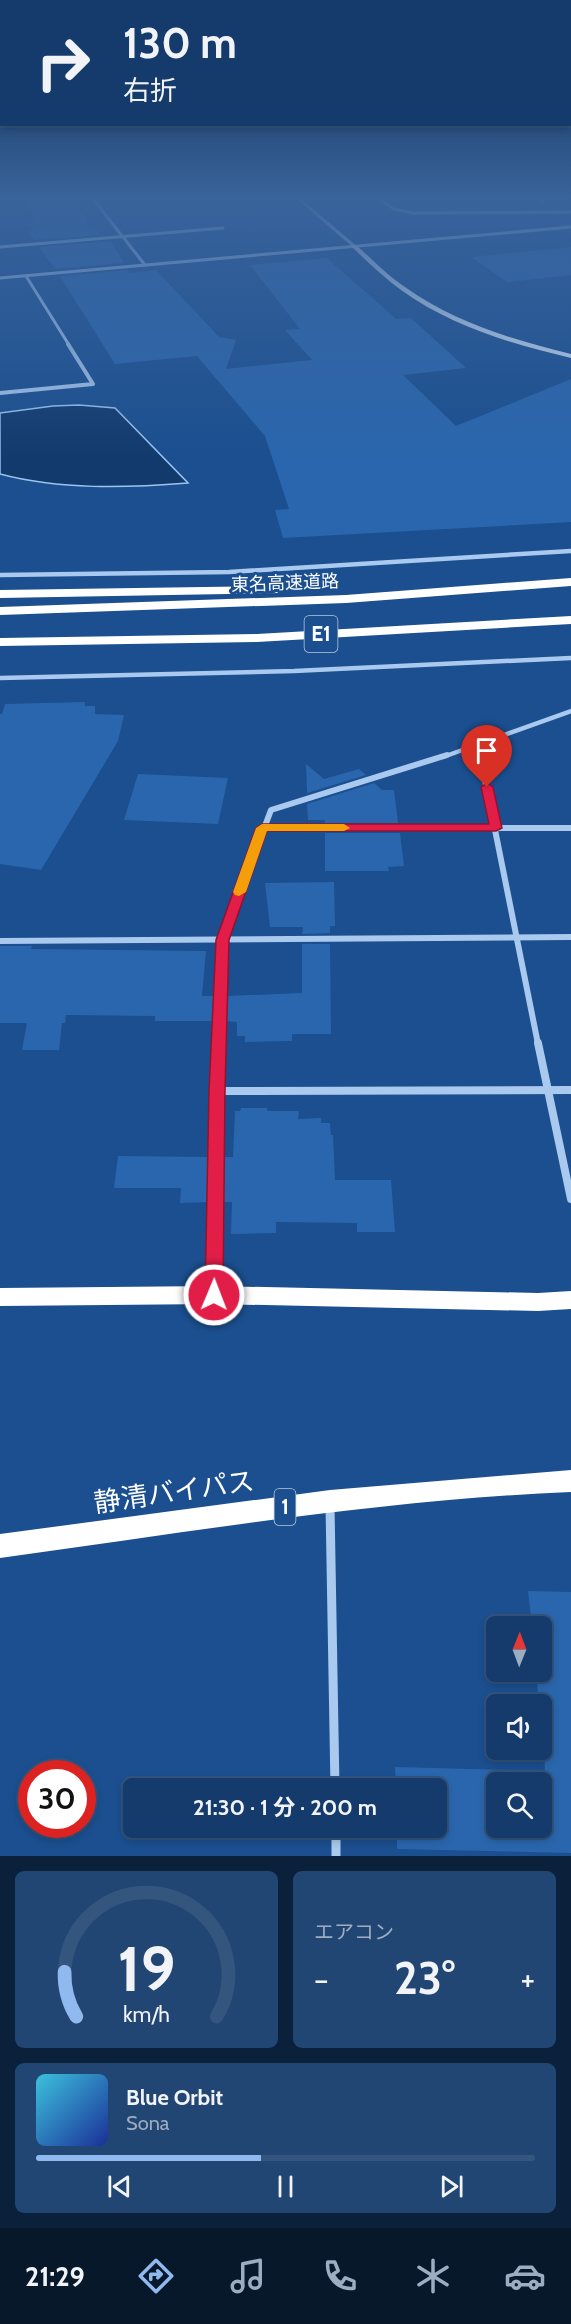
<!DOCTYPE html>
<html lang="ja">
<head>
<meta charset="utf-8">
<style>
  :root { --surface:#143b6b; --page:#214673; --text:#f1f3f6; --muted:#9dadc1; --line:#33557e; --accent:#90b9f0 }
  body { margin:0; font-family:Cabin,"Noto Sans JP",sans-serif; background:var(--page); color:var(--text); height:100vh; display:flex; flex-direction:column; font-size:22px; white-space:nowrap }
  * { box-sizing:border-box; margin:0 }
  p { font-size:20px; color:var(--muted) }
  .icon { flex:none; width:33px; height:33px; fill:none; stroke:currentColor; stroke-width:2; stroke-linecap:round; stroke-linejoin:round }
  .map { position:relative; height:1856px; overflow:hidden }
  .sheet { display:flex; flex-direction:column; gap:15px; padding:15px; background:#0b203b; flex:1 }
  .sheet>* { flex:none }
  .guide { position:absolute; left:0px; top:0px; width:572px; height:126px; box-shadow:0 3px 9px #0003,0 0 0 2px var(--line); background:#143b6b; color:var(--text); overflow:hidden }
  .needle { width:39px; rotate:1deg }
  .buttons { position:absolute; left:486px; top:1616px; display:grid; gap:12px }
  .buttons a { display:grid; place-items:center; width:66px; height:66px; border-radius:9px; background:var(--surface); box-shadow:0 3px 9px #0003,0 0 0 2px var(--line); font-size:30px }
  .speed { position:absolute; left:18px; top:1760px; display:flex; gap:12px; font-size:30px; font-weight:700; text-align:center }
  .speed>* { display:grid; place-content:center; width:78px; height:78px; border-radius:50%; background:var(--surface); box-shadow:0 3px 9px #0003,0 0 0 2px var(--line); line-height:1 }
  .speed .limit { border:9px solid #d22; background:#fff; color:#111 }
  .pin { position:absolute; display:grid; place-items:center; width:51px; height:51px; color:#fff; margin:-62px -26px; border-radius:50% 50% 50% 0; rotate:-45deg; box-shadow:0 0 6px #0007 }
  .pin .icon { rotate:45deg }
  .me { position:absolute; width:66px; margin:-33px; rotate:1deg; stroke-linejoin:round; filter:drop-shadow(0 0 4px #0008) }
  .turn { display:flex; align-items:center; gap:21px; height:126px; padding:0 24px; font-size:27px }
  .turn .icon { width:78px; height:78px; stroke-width:2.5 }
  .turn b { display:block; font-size:42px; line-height:51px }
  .big { font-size:45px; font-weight:700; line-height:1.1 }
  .sheet .card { flex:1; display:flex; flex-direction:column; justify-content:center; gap:9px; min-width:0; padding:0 21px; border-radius:9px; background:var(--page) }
  .sheet .dial { align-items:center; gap:0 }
  .dial svg { height:156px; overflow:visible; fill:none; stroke:var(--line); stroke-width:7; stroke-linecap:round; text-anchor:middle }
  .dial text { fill:var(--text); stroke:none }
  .song { display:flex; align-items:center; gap:18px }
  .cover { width:72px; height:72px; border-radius:9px; background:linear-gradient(135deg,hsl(190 70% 55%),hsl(230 70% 35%)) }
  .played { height:6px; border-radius:3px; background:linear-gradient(90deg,var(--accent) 45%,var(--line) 45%) }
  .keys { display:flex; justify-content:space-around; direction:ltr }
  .heat { display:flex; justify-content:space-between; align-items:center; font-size:33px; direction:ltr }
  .sheet .tiles { flex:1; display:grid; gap:15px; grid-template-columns:1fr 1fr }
  .card:last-child { grid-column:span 2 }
  .trip { position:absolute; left:123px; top:1778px; width:324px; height:60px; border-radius:9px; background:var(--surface); box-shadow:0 3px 9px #0003,0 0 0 2px var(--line); font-weight:700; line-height:60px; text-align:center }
  .tabs { display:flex; height:96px; justify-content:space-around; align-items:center; background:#08182b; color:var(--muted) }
  .tabs .icon { width:42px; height:42px }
  .tabs .active { color:var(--accent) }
  .tabs b { font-size:27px; color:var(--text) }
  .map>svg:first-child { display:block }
  .water { fill:#123a6d; stroke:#9cc4f0; stroke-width:1.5 }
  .building { fill:#2a66ad; fill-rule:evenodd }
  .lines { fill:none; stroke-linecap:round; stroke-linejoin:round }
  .street-far5 { stroke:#a9c9ee; stroke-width:3 }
  .street-far4 { stroke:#a9c9ee; stroke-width:4 }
  .street-far3 { stroke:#a9c9ee; stroke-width:4.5 }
  .street-far2 { stroke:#a9c9ee; stroke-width:6 }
  .street-far1 { stroke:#a9c9ee; stroke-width:8 }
  .street { stroke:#a9c9ee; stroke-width:9 }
  .secondary { fill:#d6e6fa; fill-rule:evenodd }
  .highway { fill:#fff; fill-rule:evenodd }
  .route { fill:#e11d48; stroke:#92132f; stroke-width:1.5 }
  .slow { fill:#f59e0b }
  .labels { text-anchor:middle; stroke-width:6; stroke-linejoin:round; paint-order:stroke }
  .far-street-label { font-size:18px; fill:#fff; stroke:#1b4f8f }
  .shield { fill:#1b4f8f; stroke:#bbcadd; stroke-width:1.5 }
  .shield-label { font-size:21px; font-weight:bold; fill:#fff }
  .near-street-label { font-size:27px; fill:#fff; stroke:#1b4f8f }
</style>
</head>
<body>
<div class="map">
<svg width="571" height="1856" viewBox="0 0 571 1856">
  <rect width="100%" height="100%" fill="#1b4f8f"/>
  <path class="water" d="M79,405L115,408L188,483C126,488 60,490 0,474V413L53,406Z"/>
  <g class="building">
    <polygon points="26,199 73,199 90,227 94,226 100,235 34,240 28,231 34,231 27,223 36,222"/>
    <polygon points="111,241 124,263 55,269 39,247"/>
    <polygon points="571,247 571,275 507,282 471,257"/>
    <polygon points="327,258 396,319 411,318 466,368 403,375 456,426 571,379 571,522 283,538 275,510 289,509 265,436 197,356 115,364 60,276 128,270 129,273 156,270 219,337 236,340 226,369 312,360 285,330 300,329 250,265"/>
    <polygon points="85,702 85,706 95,706 95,714 124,715 118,741 41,870 0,864 0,714 2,714 5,704"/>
    <polygon points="306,764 324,779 359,769 366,775 307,793"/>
    <polygon points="138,774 228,778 218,824 124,820"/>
    <polygon points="374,783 382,790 394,790 398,823 325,823 325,820 308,820 307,804"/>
    <polygon points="325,833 400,833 404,866 388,867 389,871 325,871"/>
    <polygon points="334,882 335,926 330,926 330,933 302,934 303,927 270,927 265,883"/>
    <polygon points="302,944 330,944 331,1034 292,1034 292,1041 245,1042 245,1036 237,1036 237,1022 225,1021 226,996 302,993"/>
    <polygon points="0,946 32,946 31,949 206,951 202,996 215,996 214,1021 155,1021 155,1016 66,1015 65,1023 62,1023 59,1050 22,1050 27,1023 0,1023"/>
    <polygon points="241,1108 267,1108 267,1111 299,1111 298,1119 321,1118 321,1123 330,1123 331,1135 333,1135 335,1180 391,1180 395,1232 357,1232 357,1223 276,1222 276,1233 231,1234 232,1202 222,1202 223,1157 233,1157 235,1111 240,1111"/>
    <polygon points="118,1156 211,1157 210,1202 180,1203 181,1188 114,1188"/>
    <path d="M528,1591L571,1592V1853L397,1849V1827H436V1788H396L395,1767L545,1771L542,1704H539L536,1671H542V1626H532ZM496,1782H542V1827H496Z"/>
  </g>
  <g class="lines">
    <g class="street-far5">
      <polyline points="93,199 145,265"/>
      <polyline points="299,199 354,246"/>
      <polyline points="379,199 394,209 413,213 571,212"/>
      <polyline points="539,199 543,201"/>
      <polyline points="0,247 223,228"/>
      <polyline points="26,276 69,345"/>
      <polyline points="0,278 571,227"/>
    </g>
    <polyline class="street-far4" points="0,393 93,384 68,344"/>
    <g class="street-far3">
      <polyline points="0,575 229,572 571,551"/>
      <polyline points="0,678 294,671 571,658"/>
      <polyline points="478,746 480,757"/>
      <polyline points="443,757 571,711"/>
    </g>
    <g class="street-far2">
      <polyline points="480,755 538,1044"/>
      <polyline points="262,828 571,828"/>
      <polyline points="0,941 571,937"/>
      <polyline points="219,1044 222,940 271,810 447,755"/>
    </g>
    <g class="street-far1">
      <polyline points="538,1043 571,1199"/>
      <polyline points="217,1091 571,1090"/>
      <polyline points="214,1291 219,1043"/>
    </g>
    <g class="street">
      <polyline points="330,1505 335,1788"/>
      <polyline points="336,1827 336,1856"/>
    </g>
    <path class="secondary" d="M352,245H356C372,259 387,275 405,287C454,322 513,340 571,354V358C511,344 451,326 401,290C383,277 368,262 352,247Z"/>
    <g class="highway">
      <polygon points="571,578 571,586 346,603 0,615 0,607 346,595"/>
      <polygon points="273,586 278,587 280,590 278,593 0,598 0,590"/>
      <polygon points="571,616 571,624 257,642 0,646 0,638 257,634"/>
      <polygon points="214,1286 538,1293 571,1291 571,1309 538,1311 214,1304 0,1306 0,1288"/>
      <path d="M571,1470V1492C380,1500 190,1532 0,1558V1534L330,1490Z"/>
    </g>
  </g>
  <linearGradient id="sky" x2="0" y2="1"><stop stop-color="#0f2b4f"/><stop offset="0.43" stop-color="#39639b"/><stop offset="1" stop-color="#39639b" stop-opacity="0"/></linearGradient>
  <rect width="571" height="458" fill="url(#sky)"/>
  <polygon class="route" points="487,783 493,787 502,828 496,831 267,831 229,940 225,1091 223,1295 220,1300 214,1302 208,1300 205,1295 209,1091 216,940 256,828 262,824 489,824 481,787"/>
  <polygon class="slow" points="262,824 344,824 350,828 344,831 267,831 246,892 239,896 235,895 233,892 256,828"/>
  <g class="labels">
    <g class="far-street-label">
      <text transform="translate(285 583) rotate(-2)" y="6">東名高速道路</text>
    </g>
    <g class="shield">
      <rect x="304.5" y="616" width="33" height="36" rx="4.5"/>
      <rect x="274.5" y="1489" width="21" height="36" rx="4.5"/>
    </g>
    <g class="shield-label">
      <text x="321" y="641">E1</text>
      <text x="285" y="1514">1</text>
    </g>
    <g class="near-street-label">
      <text transform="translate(174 1492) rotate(-8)" y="9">静清バイパス</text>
    </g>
  </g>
</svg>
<div class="buttons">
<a><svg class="needle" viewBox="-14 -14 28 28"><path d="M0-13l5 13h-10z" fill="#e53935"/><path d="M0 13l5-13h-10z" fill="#9dadc1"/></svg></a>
<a><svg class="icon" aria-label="sound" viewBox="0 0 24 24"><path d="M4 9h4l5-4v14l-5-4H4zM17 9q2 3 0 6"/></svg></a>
<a><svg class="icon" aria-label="search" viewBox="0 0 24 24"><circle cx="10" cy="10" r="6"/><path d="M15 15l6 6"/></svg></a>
</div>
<div class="speed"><div class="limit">30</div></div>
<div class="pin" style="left:487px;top:787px;background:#d93025"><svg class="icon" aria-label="arrive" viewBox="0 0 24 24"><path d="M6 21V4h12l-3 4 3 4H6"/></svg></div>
<svg class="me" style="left:214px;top:1295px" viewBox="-20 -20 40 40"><circle r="17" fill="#e11d48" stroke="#fff" stroke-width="3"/><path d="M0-11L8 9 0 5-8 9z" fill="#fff"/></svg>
<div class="trip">21:30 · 1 分 · 200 m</div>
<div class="guide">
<div class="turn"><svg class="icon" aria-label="right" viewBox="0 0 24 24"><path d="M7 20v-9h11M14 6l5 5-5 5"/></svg><div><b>130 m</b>右折</div></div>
</div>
</div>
<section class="sheet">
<div class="tiles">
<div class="card dial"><svg viewBox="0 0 100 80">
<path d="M14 69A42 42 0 1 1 86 69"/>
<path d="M14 69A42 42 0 0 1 8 46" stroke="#90b9f0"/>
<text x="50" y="56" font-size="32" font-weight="700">19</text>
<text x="50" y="72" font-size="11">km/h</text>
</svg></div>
<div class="card"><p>エアコン</p>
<div class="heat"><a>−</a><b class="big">23°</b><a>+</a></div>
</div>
<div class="card">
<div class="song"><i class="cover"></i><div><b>Blue Orbit</b><p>Sona</p></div></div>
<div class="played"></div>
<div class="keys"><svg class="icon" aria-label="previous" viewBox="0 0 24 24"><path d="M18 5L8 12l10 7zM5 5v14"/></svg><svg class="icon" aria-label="pause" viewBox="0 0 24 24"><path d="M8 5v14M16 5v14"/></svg><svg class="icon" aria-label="next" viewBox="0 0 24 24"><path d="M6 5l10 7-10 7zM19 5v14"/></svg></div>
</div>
</div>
</section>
<nav class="tabs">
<b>21:29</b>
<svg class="icon active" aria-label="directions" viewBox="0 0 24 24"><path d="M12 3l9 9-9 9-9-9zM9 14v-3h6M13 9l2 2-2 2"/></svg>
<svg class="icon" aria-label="music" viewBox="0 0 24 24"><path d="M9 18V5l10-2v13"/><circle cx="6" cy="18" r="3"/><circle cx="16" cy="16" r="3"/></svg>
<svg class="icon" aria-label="phone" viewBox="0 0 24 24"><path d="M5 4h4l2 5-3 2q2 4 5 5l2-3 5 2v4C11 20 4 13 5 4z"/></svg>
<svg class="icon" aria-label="climate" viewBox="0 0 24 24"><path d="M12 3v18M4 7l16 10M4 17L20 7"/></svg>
<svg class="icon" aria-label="car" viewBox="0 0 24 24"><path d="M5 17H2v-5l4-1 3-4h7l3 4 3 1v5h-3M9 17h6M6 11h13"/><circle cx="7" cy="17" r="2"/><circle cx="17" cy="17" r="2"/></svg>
</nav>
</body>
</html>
